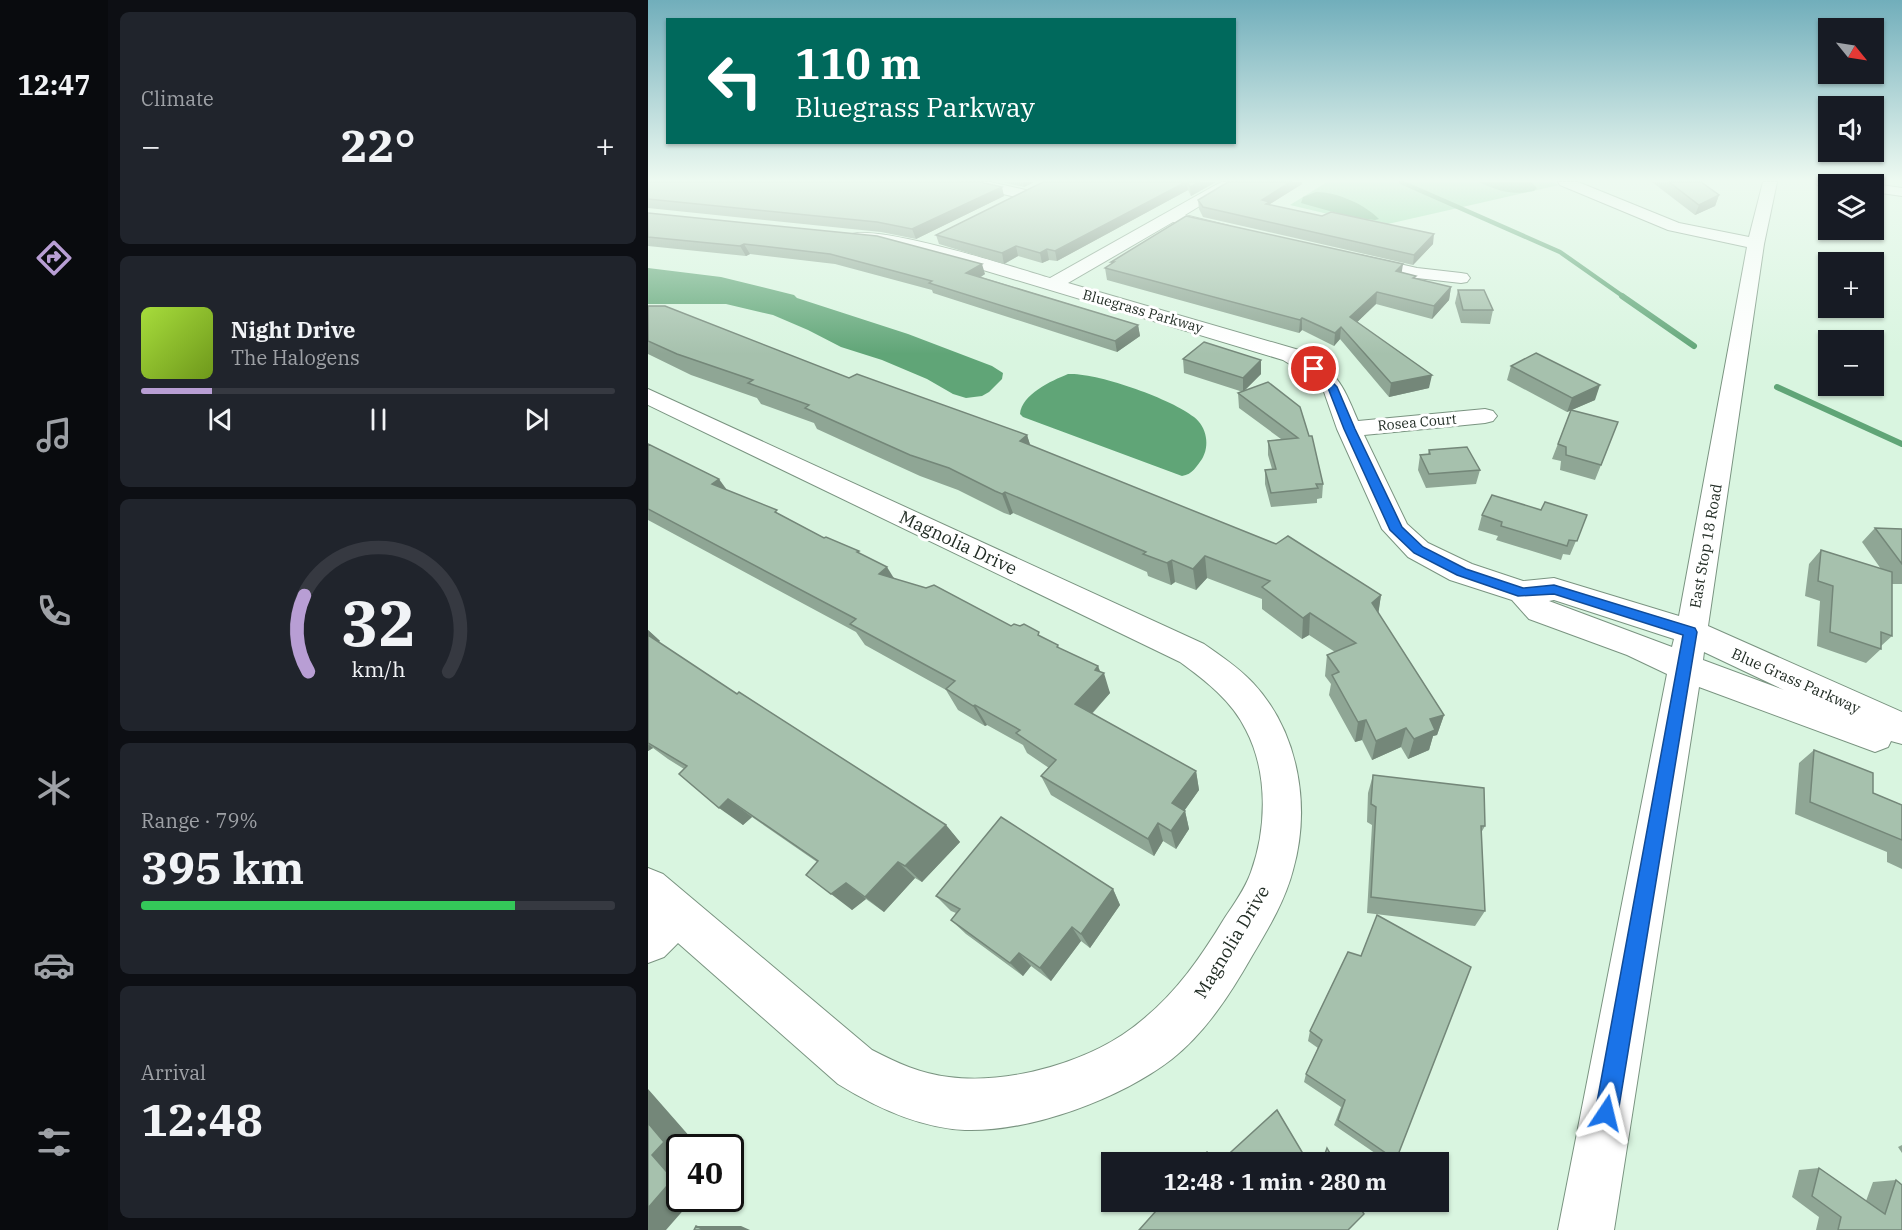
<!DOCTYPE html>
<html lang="en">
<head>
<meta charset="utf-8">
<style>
  :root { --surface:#171b24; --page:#20242c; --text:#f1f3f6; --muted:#9ea1a6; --line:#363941; --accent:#b89ed4 }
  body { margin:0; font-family:"IBM Plex Serif",serif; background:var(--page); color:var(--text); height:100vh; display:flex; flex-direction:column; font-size:22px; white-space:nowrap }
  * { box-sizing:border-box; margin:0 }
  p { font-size:20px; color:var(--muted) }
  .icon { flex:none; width:33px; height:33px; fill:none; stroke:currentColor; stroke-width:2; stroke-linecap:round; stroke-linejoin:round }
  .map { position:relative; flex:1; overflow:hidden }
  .drawer { display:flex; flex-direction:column; gap:12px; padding:12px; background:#0d0f14; width:540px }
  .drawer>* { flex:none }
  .hud { position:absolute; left:18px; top:18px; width:570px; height:126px; border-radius:0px; box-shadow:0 2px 4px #0004; background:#00695c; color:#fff; overflow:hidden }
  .needle { width:39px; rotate:120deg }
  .tools { position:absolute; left:1170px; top:18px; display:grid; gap:12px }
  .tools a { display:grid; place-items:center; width:66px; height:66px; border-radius:0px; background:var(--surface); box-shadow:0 2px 4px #0004; font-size:30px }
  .speed { position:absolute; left:18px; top:1134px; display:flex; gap:12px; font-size:30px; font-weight:700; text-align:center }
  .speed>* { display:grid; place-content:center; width:78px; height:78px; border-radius:50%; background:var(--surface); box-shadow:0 2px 4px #0004; line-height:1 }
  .speed .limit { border:3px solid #111; border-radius:9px; background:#fff; color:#111 }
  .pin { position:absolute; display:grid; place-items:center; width:51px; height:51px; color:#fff; margin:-26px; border:3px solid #fff; border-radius:50%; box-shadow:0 2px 6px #0007 }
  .me { position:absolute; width:66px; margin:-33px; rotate:10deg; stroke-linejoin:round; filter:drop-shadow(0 0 4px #0008) }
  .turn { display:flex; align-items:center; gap:21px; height:126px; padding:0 30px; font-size:27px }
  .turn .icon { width:78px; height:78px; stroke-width:2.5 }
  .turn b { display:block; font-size:42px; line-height:51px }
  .big { font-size:45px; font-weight:700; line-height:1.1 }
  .drawer .widget { flex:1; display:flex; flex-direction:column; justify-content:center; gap:9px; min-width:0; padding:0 21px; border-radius:9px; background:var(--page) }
  .drawer .dial { align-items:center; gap:0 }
  .dial svg { height:156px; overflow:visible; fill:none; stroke:var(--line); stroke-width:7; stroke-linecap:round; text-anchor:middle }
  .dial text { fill:var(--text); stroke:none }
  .song { display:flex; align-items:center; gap:18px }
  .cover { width:72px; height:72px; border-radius:9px; background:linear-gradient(135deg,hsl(80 70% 55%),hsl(80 70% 35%)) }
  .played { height:6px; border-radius:3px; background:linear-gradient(90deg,var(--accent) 15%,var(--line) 15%) }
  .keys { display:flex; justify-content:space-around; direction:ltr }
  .heat { display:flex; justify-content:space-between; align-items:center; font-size:33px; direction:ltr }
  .charge { height:9px; border-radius:4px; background:linear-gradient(90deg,#34c759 79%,var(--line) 0) }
  .trip { position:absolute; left:453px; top:1152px; width:348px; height:60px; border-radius:0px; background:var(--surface); box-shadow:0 2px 4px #0004; font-weight:700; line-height:60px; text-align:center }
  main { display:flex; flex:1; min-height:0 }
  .tabs { display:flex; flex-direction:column; width:108px; justify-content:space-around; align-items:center; background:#090b0e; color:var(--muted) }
  .tabs .icon { width:42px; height:42px }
  .tabs .selected { color:var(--accent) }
  .tabs b { font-size:27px; color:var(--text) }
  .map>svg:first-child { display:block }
  .green { fill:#96dcac }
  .water { fill:#60a577 }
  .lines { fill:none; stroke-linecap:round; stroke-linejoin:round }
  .stream-far1 { stroke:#60a577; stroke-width:4.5 }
  .stream { stroke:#60a577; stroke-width:6 }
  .minor-casing { stroke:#7a9481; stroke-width:2 }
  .minor { fill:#fff; fill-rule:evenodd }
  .wall { fill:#8fa695 }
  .shaded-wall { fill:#748779 }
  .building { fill:#a6c1ad; stroke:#748779; stroke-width:1.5 }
  .route { fill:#1a73e8; stroke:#114b97; stroke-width:1.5 }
  .labels { text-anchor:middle; stroke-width:6; stroke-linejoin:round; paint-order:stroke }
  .far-street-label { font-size:14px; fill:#222d25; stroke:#fff }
  .street-label { font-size:15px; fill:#222d25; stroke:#fff }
  .near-street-label { font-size:18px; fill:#222d25; stroke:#fff }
</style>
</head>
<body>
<main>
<nav class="tabs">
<b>12:47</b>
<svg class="icon selected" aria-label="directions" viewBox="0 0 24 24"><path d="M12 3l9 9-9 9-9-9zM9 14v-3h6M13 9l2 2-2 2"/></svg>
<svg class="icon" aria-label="music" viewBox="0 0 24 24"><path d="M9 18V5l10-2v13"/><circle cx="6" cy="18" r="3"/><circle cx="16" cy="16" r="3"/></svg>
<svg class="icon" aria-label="phone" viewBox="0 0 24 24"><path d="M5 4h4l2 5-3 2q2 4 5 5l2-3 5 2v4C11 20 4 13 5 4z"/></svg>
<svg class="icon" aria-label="climate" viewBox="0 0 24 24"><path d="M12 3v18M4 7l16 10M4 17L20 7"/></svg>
<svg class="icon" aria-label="car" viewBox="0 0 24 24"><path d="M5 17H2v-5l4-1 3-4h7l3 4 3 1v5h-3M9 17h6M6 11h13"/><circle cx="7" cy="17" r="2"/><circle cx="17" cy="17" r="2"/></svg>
<svg class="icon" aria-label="filters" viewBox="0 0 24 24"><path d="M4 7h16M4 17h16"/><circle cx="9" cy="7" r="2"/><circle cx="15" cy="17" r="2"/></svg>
</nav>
<section class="drawer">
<div class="widget"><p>Climate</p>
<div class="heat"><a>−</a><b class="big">22°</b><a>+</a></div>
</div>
<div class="widget">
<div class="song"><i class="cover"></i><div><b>Night Drive</b><p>The Halogens</p></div></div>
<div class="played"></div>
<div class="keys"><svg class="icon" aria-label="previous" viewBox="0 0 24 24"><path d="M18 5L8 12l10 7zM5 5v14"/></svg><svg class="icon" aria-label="pause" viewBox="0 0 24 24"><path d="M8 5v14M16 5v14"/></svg><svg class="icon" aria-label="next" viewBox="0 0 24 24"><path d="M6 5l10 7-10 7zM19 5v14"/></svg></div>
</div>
<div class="widget dial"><svg viewBox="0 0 100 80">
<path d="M14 69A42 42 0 1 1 86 69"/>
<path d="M14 69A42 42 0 0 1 12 30" stroke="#b89ed4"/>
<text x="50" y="56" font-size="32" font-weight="700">32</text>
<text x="50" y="72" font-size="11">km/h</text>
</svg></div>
<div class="widget"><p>Range · 79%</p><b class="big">395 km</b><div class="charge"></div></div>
<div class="widget"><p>Arrival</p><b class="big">12:48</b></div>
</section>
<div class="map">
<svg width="1254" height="1230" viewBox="0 0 1254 1230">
  <rect width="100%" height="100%" fill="#d9f5e0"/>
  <polygon class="green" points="679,182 905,182 911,185 731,226 642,205"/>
  <g class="water">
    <path d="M831,182H883L889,188L886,191C864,195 852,192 831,182Z"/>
    <path d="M668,192C689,192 716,204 731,219L727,220L703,217L653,203L655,197Z"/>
    <polygon points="0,268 73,277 146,295 149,298 260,334 344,366 355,373 354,379 341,392 334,396 318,398 305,394 279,379 234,360 193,347 160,330 125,315 78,304 0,304"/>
    <path d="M420,374C448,372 524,399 546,417C559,427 562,446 554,459C548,467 545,474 534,476L375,417L372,414C374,394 403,381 420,374Z"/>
  </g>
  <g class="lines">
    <polyline class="stream-far1" points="753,182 912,252 976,297"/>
    <g class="stream">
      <polyline points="974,296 1046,346"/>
      <polyline points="1129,387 1254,444"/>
    </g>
    <g class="minor-casing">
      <g id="minor">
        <polygon points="314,182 342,182 382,191 385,194 377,199 316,185"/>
        <path d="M573,182H591L537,215L581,226L583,229L581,232L575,234L525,222L420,283L651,350C689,373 693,380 710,421L837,409L845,411L849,416L845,421L837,423L716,435L759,524L780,543L824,564L875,581L906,578L1031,616L1099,247L1020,230L912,185L910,182H930L1031,223L1101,237L1115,182H1129L1116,244L1060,626L1254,712V744L1243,741L1240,747L1227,752L1051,687L966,1230H910L1019,674L979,655L881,619L864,600L802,580L760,557L734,529L689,429L675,389L658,374L635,360L282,254L242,245L207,242L199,237C213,218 375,270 402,278ZM906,600L1026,639L1024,647L901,601ZM1056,652L1136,690L1055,660Z"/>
        <polygon points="1167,182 1199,182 1200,184 1180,184 1180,187 1169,185"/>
        <polygon points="1222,184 1226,184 1254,188 1254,196 1226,192 1226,184"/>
        <polygon points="712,255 769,268 813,273 819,274 822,278 819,282 813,283 769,278 706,264 703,260 706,256"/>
        <path d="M0,389L556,644C573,656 590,667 605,683C651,732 663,807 645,870C637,901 620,929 604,956C583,993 558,1032 524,1059C472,1099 383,1132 317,1130C272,1128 227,1107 190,1084L30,943L16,957L0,963V868L15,874L224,1050C249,1063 273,1074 301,1077C362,1085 446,1061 493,1021C528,993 553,957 576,919C586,904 597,889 603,872C619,828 620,772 598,730C584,701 558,681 532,662L0,405Z"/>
      </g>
    </g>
    <use href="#minor" class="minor"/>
  </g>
  <g class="wall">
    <polygon points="0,182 356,196 268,239 233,232 0,208"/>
    <polygon points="353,182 386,182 376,187"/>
    <polygon points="395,182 568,182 543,196 540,190 409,261 401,260 394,263 370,256 356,264 291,244 288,235"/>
    <polygon points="1004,182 1053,182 1071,195 1067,206 1047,215"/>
    <polygon points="654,184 622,204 622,205 785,244 765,265 555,217 551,209 550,200"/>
    <polygon points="0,213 337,274 333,277 490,325 492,336 469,352 285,293 284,290 187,264 102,254 98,256 0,246"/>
    <polygon points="463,262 754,272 767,279 803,287 801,300 784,319 728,304 709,322 781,388 741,397 692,339 686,346 654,330 651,333 459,280 457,268 464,264"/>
    <polygon points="810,290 845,310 842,324 813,323 807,303"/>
    <polygon points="0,306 201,378 379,435 382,445 733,595 730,613 796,715 789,735 785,736 781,750 760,759 753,747 724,760 714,740 707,742 681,695 683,684 677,676 679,655 687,652 661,635 654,639 614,609 614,599 559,578 548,590 527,582 523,585 500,576 499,572 365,513 362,515 356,513 310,490 272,476 169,429 166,423 113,404 109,398 43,375 0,354"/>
    <polygon points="535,359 613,360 613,374 596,391 620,382 675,484 674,498 669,499 669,503 623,507 617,484 617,470 624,469 620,455 620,441 633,439 591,408 590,393 595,392 536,373"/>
    <polygon points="863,366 947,400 919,412 859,380"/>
    <polygon points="923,410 953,465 947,480 912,470 913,461 904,459"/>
    <polygon points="0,444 79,490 131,514 176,538 213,554 246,578 363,626 393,637 410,645 411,648 450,666 462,693 444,714 548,771 551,790 536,811 537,811 541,829 528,849 515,841 506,856 403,795 393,776 401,768 379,753 375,745 339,725 337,726 310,710 298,690 217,645 208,632 0,520"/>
    <polygon points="781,450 832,470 828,484 778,488 770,470 772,455 780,454"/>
    <polygon points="893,510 939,515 922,555 915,554 913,560 848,540 850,536 830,530 834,515"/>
    <polygon points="1227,528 1254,529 1254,584 1244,584 1244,583 1244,636 1233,646 1233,649 1218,663 1169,646 1172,601 1157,596 1161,564 1173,550 1233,569 1214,542"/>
    <polygon points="0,630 12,641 10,642 89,694 298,825 312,842 274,882 267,878 236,912 218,899 204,910 169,862 104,817 95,825 36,769 20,759 5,748 0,751"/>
    <polygon points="1166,750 1225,793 1254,805 1254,869 1239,862 1239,852 1147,814 1151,763"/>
    <polygon points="725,775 837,826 833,833 837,911 827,926 719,913 724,825 719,822 720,793"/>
    <polygon points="465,889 472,905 442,948 433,941 403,981 383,966 375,976 318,934 303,920 308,913 303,911 288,896"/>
    <polygon points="700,952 748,1160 743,1162 740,1162 686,1125 693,1107 656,1082 658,1074 670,1048 660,1041 662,1031"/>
    <polygon points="1254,1145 1254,1153 1250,1147"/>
    <polygon points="1171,1168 1218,1201 1225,1182 1248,1180 1254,1230 1168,1230 1171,1217 1144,1197 1151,1170"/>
  </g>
  <g class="shaded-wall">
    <polygon points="375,182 386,182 376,187"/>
    <polygon points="538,182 539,182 540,190 409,261 407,251"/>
    <polygon points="552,182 568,182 543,196 542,187"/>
    <polygon points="642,182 654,182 654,184 622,204 622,211 614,200"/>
    <polygon points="354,187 356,196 268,239 264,229"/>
    <polygon points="1071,195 1067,206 1047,215 1051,205"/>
    <polygon points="786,234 785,244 765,265 766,255"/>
    <polygon points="96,244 102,254 98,256 92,246"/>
    <polygon points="368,246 370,256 356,264 354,253"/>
    <polygon points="399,249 401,260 394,263 392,253"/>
    <polygon points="334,264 337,274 322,283 318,273"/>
    <polygon points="755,264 753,277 748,271"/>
    <polygon points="803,287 801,300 784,319 786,306"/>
    <polygon points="729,292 728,304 701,330 702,317"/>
    <polygon points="654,318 654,330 651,333 652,320"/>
    <polygon points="490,325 492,336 469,352 467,341"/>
    <polygon points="693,327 692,339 686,346 687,333"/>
    <polygon points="613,360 613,374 595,392 595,378"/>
    <polygon points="784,375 781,388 741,397 743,383"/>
    <polygon points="952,385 947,400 919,412 924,398"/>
    <polygon points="379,435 386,457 372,441"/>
    <polygon points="71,479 87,501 64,484"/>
    <polygon points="357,492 365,513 362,515 354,494"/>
    <polygon points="557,556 559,578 548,590 545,569"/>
    <polygon points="524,560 527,582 523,585 519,563"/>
    <polygon points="239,567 252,588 231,574"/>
    <polygon points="733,595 730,616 724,603"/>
    <polygon points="662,613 661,635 654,639 655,618"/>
    <polygon points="0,630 12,641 6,645 0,639"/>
    <polygon points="450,666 453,676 456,673 462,693 434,724 427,704"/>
    <polygon points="327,705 339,725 337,726 325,706"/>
    <polygon points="796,715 789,735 785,736 781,750 760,759 766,739 782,719"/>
    <polygon points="718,720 714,740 707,742 710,722"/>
    <polygon points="758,728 753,747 724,760 728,741"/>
    <polygon points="0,744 5,748 0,751"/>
    <polygon points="548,771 551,790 529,821 524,803"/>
    <polygon points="80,799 104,817 95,825 71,808"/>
    <polygon points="537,811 541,829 528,849 523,831"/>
    <polygon points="510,823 515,841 506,856 500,839"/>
    <polygon points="298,825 312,842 274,882 257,866"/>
    <polygon points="250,862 267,878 236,912 217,897"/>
    <polygon points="198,883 218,899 204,910 183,894"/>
    <polygon points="465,889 472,905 442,948 433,934"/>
    <polygon points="424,927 433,941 403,981 392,968"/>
    <polygon points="371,953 383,966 375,976 362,963"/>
    <polygon points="0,1089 50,1146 49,1148 32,1148 32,1198 46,1198 18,1230 0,1230 0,1208 4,1155 0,1123"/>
    <polygon points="48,1226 93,1226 102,1230 56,1230"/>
  </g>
  <g class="building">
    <polygon points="0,182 332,182 354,187 264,229 229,222 0,199"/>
    <polygon points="395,182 538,182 407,251 399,249 392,253 368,246 354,253 288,235"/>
    <polygon points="539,182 552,182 542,187"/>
    <polygon points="580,182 642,182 614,200 622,202 618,204 674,216 683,212 786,234 766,255 555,207 550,200"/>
    <polygon points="1021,182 1053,182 1071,195 1051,205"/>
    <polygon points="0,213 229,236 334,264 318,273 490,325 467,341 281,283 284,281 182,254 96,244 92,246 0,237"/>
    <polygon points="538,216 755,264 748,271 768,276 765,278 803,287 786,306 729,292 702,317 784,375 743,383 693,327 687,333 654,318 652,320 457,268 466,262 463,262"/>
    <polygon points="810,290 836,290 845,310 815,310"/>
    <polygon points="0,306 17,306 201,378 209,374 379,435 372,441 628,544 640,536 733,595 724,603 796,715 782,719 787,730 766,739 758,728 728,741 718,720 710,722 684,675 691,672 679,655 708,643 662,613 655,618 614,587 622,581 557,556 545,569 524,560 519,563 495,554 498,552 357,492 354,494 347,491 301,468 262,455 157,408 161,405 100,383 105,380 29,354 0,341"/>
    <polygon points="556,342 613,360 595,378 535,359"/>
    <polygon points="888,353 952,385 924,398 863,366"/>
    <polygon points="620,382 652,407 661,436 664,436 675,484 668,484 670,488 623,493 617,470 628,469 620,441 650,438 590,393"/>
    <polygon points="923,410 970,422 953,465 918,455 918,447 910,444"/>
    <polygon points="0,444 71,479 64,484 129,510 127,512 176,538 178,537 211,551 209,552 239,567 231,574 278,588 286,585 363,626 366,624 372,626 376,624 391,632 390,635 410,645 409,647 450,666 447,670 456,673 427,704 548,771 524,803 537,811 523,831 510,823 500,839 393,776 408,760 368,733 372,730 327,705 325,706 298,689 307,681 202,624 208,619 0,509"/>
    <polygon points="819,447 832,470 781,474 772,455 782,454 781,450"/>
    <polygon points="844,495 893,510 897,502 939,515 929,541 921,540 919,546 853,526 854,522 834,515"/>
    <polygon points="1227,528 1254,529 1254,564"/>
    <polygon points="1173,550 1244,572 1244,636 1233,632 1233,649 1182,632 1185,586 1170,581"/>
    <polygon points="0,635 89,694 91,692 298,825 257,866 250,862 217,897 198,883 183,894 158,875 170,861 80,799 71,808 31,774 39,766 0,743"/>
    <polygon points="1166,750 1225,773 1225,793 1254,805 1254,840 1162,802"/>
    <polygon points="725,775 836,788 837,826 833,826 837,911 723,897 728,807 723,804"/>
    <polygon points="353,817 465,889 433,934 424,927 392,968 371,953 362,963 303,920 312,909 288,896"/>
    <polygon points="729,915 823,967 748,1160 690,1120 697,1100 658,1074 674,1040 662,1031 700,952 713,956"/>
    <polygon points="629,1110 660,1162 572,1162"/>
    <polygon points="0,1123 16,1142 4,1155 25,1179 0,1208"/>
    <polygon points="679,1148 687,1162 674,1162"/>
    <polygon points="559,1152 568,1162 547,1162"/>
    <polygon points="1171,1168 1237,1214 1248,1180 1254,1185 1254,1230 1190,1230 1193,1217 1164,1196"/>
    <polygon points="516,1202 709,1202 716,1214 700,1230 491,1230"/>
    <polygon points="48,1226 56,1230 46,1230"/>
  </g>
  <linearGradient id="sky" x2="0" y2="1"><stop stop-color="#71aebb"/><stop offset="0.51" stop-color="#eefaf1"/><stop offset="1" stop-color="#eefaf1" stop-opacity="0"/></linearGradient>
  <rect width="1254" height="354" fill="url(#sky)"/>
  <polygon class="route" points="663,367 670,367 689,387 707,429 754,527 775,547 818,569 875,588 906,585 1047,628 1049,632 970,1113 966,1121 958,1124 951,1121 947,1113 1035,635 906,594 870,596 809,575 766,553 742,530 696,429 680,388 663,371"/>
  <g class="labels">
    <g class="far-street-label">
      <text transform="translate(495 311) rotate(16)" y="5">Bluegrass Parkway</text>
      <text transform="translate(769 422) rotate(-5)" y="5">Rosea Court</text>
    </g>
    <g class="street-label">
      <text transform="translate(1058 546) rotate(-80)" y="5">East Stop 18 Road</text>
      <text transform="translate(1148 681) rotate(24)" y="5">Blue Grass Parkway</text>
    </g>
    <g class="near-street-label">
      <text transform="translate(310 543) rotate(25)" y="6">Magnolia Drive</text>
      <text transform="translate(584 942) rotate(-59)" y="6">Magnolia Drive</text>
    </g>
  </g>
</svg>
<div class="tools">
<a><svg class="needle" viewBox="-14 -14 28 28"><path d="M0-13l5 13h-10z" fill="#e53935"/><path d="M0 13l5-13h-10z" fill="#9ea1a6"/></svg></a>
<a><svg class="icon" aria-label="sound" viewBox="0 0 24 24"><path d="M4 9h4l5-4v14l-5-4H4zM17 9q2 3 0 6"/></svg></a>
<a><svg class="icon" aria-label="layers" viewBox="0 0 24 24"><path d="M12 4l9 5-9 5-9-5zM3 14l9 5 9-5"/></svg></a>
<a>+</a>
<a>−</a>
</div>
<div class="speed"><div class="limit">40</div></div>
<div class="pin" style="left:666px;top:369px;background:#d93025"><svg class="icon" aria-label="arrive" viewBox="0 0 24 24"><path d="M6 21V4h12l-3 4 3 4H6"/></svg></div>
<svg class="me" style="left:958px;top:1113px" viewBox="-20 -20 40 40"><path d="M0-17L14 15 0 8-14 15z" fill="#1a73e8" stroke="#fff" stroke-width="4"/></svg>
<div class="trip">12:48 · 1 min · 280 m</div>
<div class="hud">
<div class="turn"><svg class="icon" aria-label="left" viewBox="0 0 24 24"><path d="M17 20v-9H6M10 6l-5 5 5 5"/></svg><div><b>110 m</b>Bluegrass Parkway</div></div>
</div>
</div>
</main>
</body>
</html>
